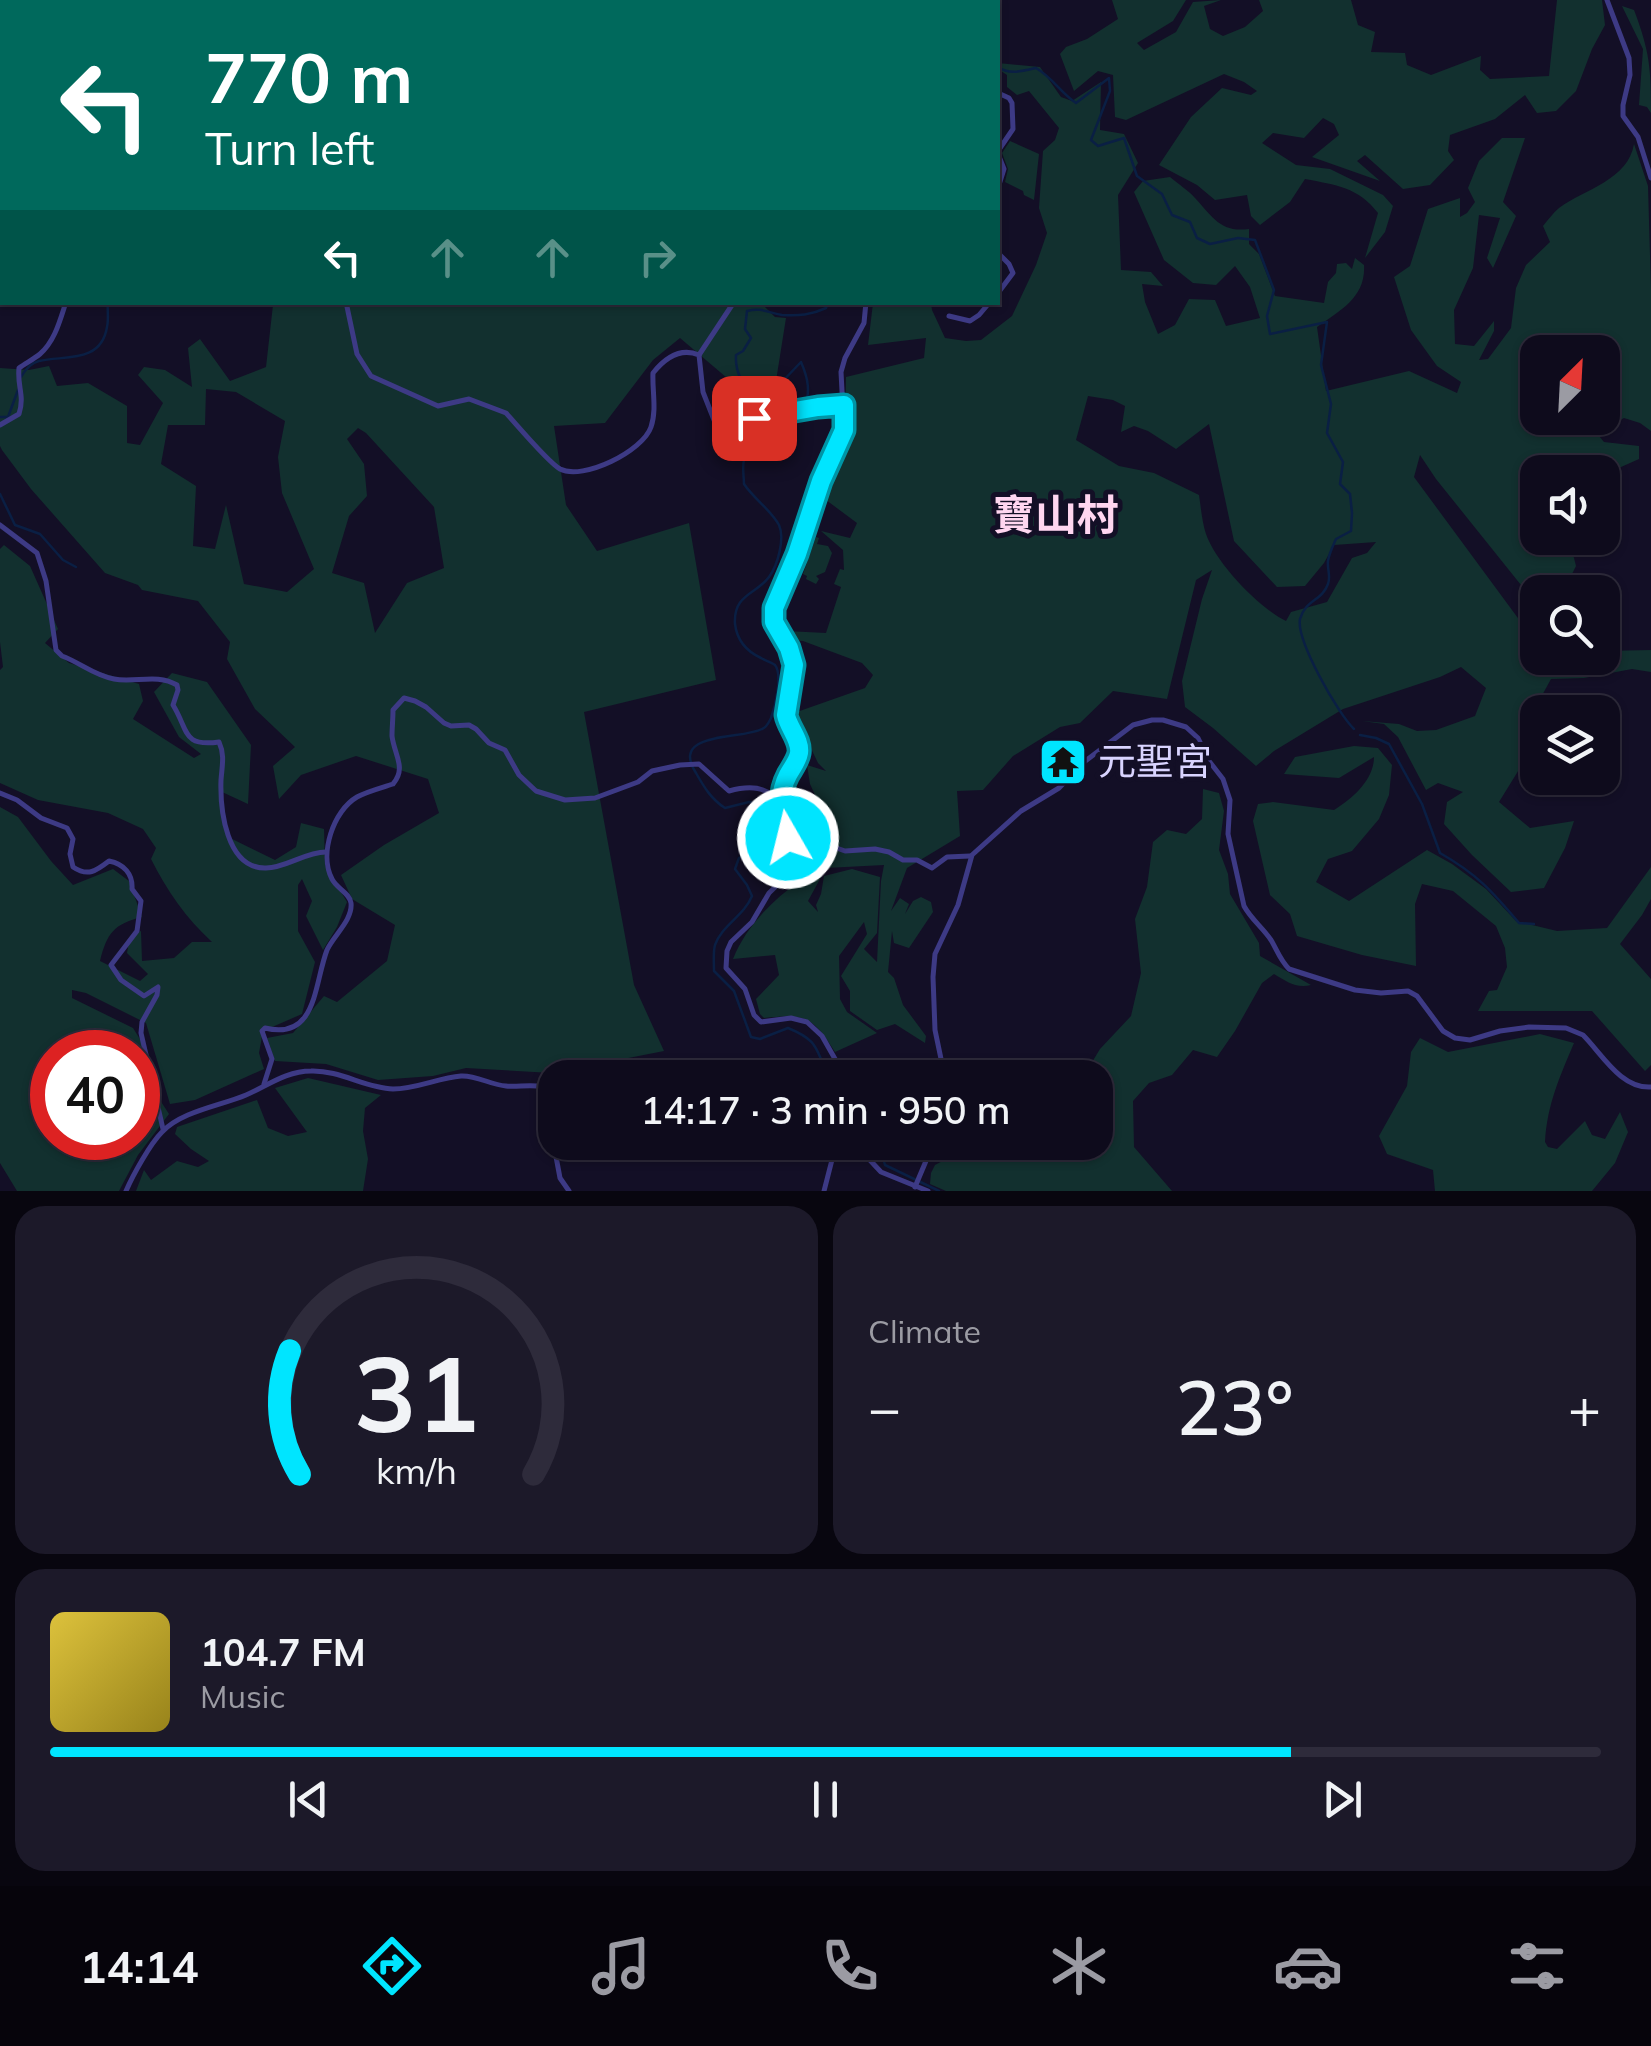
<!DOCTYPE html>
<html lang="en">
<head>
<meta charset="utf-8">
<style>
  :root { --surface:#0e0b1c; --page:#1c1929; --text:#f1f3f6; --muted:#9b9ba3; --line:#2e2b3b; --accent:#00e5ff }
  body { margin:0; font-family:Mulish,"Noto Sans TC",sans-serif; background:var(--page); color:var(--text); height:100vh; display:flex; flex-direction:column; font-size:38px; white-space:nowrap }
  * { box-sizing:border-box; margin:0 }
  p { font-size:32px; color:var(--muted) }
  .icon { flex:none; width:55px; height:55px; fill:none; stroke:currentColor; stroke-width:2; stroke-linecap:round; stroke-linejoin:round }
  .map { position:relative; height:1191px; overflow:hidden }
  .sheet { display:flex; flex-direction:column; gap:15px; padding:15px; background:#08060f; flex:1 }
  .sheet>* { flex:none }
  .banner { position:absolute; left:0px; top:0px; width:1000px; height:305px; box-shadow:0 2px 8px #0004,0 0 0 2px var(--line); background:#00695c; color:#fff; overflow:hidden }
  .needle { width:65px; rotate:24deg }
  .fabs { position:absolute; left:1520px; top:335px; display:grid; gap:20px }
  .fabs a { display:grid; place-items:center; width:100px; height:100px; border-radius:20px; background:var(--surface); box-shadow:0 2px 8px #0004,0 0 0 2px var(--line); font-size:50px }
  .speed { position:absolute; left:30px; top:1030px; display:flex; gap:20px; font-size:50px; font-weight:700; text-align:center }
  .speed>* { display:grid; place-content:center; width:130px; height:130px; border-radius:50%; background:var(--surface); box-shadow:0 2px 8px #0004,0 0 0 2px var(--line); line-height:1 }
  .speed .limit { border:15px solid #d22; background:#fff; color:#111 }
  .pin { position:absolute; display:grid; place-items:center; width:85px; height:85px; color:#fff; margin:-42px; border-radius:20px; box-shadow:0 5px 15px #0006 }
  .me { position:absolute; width:110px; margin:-55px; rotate:352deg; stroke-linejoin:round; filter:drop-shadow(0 0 8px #0008) }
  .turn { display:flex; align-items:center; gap:35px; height:210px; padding:0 40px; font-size:45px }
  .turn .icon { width:130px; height:130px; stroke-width:2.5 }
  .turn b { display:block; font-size:70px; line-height:85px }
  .lanes { display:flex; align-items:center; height:95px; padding:0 40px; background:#0003; justify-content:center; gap:50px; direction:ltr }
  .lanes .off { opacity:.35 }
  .big { font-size:75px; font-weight:600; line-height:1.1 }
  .sheet .tile { flex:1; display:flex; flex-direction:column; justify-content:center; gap:15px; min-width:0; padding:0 35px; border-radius:30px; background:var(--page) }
  .sheet .dial { align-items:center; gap:0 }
  .dial svg { height:260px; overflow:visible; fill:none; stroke:var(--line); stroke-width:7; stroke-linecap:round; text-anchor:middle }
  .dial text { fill:var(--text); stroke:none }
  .song { display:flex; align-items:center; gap:30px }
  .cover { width:120px; height:120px; border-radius:15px; background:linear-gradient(135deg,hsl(50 70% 55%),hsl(50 70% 35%)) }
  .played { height:10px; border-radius:5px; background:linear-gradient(90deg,var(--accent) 80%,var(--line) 80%) }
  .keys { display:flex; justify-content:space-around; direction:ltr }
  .heat { display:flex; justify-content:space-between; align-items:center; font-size:55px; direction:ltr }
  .sheet .tiles { flex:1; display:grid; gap:15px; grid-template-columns:1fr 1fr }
  .tile:last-child { grid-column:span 2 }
  .trip { position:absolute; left:538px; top:1060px; width:575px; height:100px; border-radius:30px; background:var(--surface); box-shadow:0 2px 8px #0004,0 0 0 2px var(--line); font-weight:600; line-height:100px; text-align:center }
  .menu { display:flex; height:160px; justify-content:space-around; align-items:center; background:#06040b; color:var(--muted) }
  .menu .icon { width:70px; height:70px }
  .menu .selected { color:var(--accent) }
  .menu b { font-size:45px; color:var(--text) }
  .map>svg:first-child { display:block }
  .green { fill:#12302f; fill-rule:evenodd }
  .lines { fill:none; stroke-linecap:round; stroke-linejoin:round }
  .stream { stroke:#0a1f44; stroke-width:2.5 }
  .minor { stroke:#3d3a85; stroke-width:5 }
  .rail-casing { stroke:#00e5ff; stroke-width:6 }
  .rail { stroke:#130f26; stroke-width:2.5; stroke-dasharray:8; stroke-linecap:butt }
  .route-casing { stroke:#0095a6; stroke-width:25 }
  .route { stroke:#00e5ff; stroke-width:18 }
  .labels { text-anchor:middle; stroke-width:10; stroke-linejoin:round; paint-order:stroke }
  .poi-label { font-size:38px; fill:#d9d4ff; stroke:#130f26; text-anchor:start }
  .quarter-label { font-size:42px; font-weight:bold; fill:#ffd6f0; stroke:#130f26 }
</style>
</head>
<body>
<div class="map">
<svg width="1651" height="1191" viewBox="0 0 1651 1191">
  <rect width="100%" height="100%" fill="#130f26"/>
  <g class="green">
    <path d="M1112,0H1186L1173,21L1137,43L1144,50L1176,32L1193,2L1221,0L1204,6L1210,29L1223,36L1245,27L1263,11L1259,0H1351L1358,25L1375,32L1371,52L1405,53L1407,65L1431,75L1481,56L1480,70L1490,79L1549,76L1557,0H1602L1605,25L1592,49L1576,91L1556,111L1537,113L1525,95L1495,119L1450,135L1448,151L1454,160L1430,185L1403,189L1365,155L1357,161L1380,181L1312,157L1339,135L1334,124L1323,118L1304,138L1273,133L1262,143L1296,165L1330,169L1383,195L1393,206L1385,232L1365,258L1378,213C1358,187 1336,185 1305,179L1290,202L1260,225L1251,216L1247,195L1215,200L1197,185L1159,165L1191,117L1222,88L1251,95L1257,91L1244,82L1224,74L1126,120L1115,117L1113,75L1098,71L1074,91L1060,54L1066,47L1087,39L1118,19Z"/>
    <path d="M1622,6L1634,10C1650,52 1651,69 1651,113L1647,107L1639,105L1643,49Z"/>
    <path d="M998,63L1040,67L1061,97L1072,101L1101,82L1100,130L1124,134L1138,163L1118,195L1121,270L1151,272L1163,286L1142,284L1145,302L1158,334L1175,325L1189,299L1215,300L1226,326L1260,318L1250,287L1235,266L1216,285L1193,283L1164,260L1134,192L1143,181L1170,177C1178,184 1188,190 1195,198C1212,216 1220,233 1249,229V244L1259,254L1275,296L1324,303L1328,282L1336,273L1337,264L1346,263L1352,269L1355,258L1364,265C1366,297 1341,310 1317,327L1326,391L1409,371L1457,393L1461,382L1437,366L1411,330L1394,277L1410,266L1428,209L1460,198V217L1467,213L1475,202L1468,188L1479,161L1502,138H1525L1503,202L1516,216L1493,268L1487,258L1500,218L1479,215L1473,268L1454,310L1455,344L1474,346L1494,321V331L1479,360L1488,359L1511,328L1516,288L1526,265L1550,242L1543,226C1548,220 1553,213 1559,208C1585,189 1628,180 1634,144L1648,186L1651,290V431L1640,423L1624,418L1602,430L1599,436L1604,442L1639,446V459L1603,475L1602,472H1538V538H1569L1576,566L1563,592H1538L1537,605L1436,479L1420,455L1414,477L1526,629L1537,635L1538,658H1602L1603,651L1651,650V672L1632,669L1584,678L1551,679L1528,721V755L1499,802L1530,828L1574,821L1565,848L1544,888L1511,892L1472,855L1444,824L1447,802L1463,792L1438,783L1426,790L1398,737L1384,724L1362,721L1399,724L1417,731L1436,730L1475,716L1486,688L1461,667L1440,677L1343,709L1274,751L1256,766L1213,728L1185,707L1182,681L1202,599L1212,570L1196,580L1167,699L1113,691L1080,723L1060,727L1013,756L983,790L957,791L960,836L907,868L891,911L900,898L909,904L905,914L913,901L921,897L931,902L933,912L909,948L894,943L892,931L888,972L894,978L903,1005L926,1036L925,1043L895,1024L877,1030L850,1011V991L841,976L867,934L864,922L839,956L840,999L847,1012L877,1033L835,1052C813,1016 805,1014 764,1018L760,1014L756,999L779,975L775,955L733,959C745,928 772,900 800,881L802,814L816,797L810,784L807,765L826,771L818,763L794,713L865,688L873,675L862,663L803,641L791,640L786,631L826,633L841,587L834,584L840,569L844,570L843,550L821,531L850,538L857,523L822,497L845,439L846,377L924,358L926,338L868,345L873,303H931L932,310L945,338L966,341L981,340L1012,316L1036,265L1047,233L1039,208L1043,151L1055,140L1059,128L1029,91L1017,95L1007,87V75L998,69ZM1538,352H1602V418H1538ZM1088,396L1113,400L1125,406L1121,432L1134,426L1148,431L1176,449L1209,424L1234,541L1277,587L1305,586L1324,563L1334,545L1376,542L1367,553L1352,558L1327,602L1291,612L1286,621C1259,608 1216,563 1206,534C1202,522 1201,508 1199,495L1154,473L1119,466L1076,440ZM884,865L881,881L877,962L864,949L877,933L880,877L852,869L824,876L821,894L816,905L818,912L808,901L826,868Z"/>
    <polygon points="1010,141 1039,154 1034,200 1024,195 1023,191 1005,182 1008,169 1002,153"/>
    <path d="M760,302L775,317L786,318L776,381L740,389L680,338L653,360L605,423L554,426L566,505L597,551L689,523L716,680L584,712L634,985L664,1051L552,1073L466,1068L433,1076L378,1080L326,1064L275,1061L267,1038L293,1033L324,996L337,1002L387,961L395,925L352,899L341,875L384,845L439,813L428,779L356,756L301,775L279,799L273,766L295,747L255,709L227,659L230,642L198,601L142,590L138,585L105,573L31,489L2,450L0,446V368L29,370L49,366L57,386L88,383L127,406V443L140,445L163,403L138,375L144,367L165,370L192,387L188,348L200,339L230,381L266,367L273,305L271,303ZM206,389L236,392L285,421L278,457L282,493L314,569L287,592L244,584L226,505L215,549L193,546L196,486L161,464L168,425H205ZM358,428L366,433L434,507L444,568L407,583L375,633L364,583L332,573L349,516L367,496L364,464L347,439Z"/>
    <polygon points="816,537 819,538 817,544 828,546 832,553 825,572 816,576 819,579 816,584 806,579 807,576 803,574"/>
    <path d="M4,545L30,566L58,629L45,643L69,663L139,684L143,701L133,719L194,758L201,754L179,737L154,692L172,673L207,682L251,745L248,804L222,792L228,837L275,860L296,847L301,823L324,829L325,865L347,902L337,927L323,950L306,916L312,901L302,879L298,885V931L315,962L302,1014L263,1031L259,1053L264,1069L195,1100L170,1104L146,1023L86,993L72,990V998L133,1028L148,1052L160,1100L169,1114L138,1155L119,1191H17L0,1163V807L18,817L51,861L73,885L113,869L129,881L142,917C114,924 107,933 100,961L140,981L148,974L127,953L130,936L141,931L142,961L174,958L192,942H212C186,918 167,891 151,859L156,848L143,829L108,813L38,800L0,783V670L3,667L0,642V549ZM52,1052H138V1138H52Z"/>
    <path d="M1354,746L1378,748L1392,765L1389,795L1379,819L1352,851L1328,859L1316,882L1349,901L1427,850L1452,864L1486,889L1516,921L1557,931L1607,928L1651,867V899L1642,915L1620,944L1651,979V1065L1645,1071L1592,1011H1478L1489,991L1497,990L1507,967L1505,948L1496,926L1453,891L1422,884L1415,904L1416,966L1362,955L1297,936L1290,914L1270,895L1253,821L1258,804L1273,802L1334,810C1352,799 1374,780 1374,757L1339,778L1284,774L1295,757Z"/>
    <path d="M1203,789L1219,793L1224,811L1219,850L1228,874L1230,894L1259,943L1260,956L1311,985C1296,989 1286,981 1274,974L1262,983L1235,1031L1217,1057L1193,1050L1172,1075L1149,1083L1133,1101L1134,1147L1172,1191H946L930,1184L931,1173L935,1165L976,1143L1095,1142V1078L1083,1077L1100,1049L1131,1016L1141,973L1135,919L1147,887L1153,842L1167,830L1186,834L1202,819Z"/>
    <path d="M1540,1034L1574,1043C1560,1076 1547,1105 1545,1142L1548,1147L1557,1149L1585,1121L1592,1135L1605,1139L1620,1112L1628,1132L1615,1163L1592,1191H1435L1433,1170L1387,1154L1379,1136L1407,1086L1411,1052L1420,1038L1448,1052Z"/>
    <polygon points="308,1078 381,1095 365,1108 363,1131 368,1159 363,1191 136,1191 144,1170 151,1180 177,1161 198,1167 209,1161 191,1149 175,1134 177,1127 257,1100 268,1128 288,1136 307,1132 275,1088"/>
  </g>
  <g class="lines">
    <g class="stream">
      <polyline points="372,0 375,2"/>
      <polyline points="221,2 223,0"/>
      <polyline points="523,2 524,0"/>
      <polyline points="580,2 580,0"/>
      <polyline points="741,2 742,0"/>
      <polyline points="911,2 911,0"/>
      <polyline points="969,2 973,0"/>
      <path d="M998,67C1009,75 1023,71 1036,68C1053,78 1060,92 1076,103L1109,78L1110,91L1091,140L1098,146L1124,138L1137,176L1162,194L1172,215L1190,222L1197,238L1210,244L1238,238L1255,240L1274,290L1267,316L1270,334L1327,322L1321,365L1331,404L1327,433L1343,462L1340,484L1350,494L1352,513L1351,531L1336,539C1333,546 1329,554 1328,561C1327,569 1331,576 1328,584C1322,601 1305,600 1300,619C1296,640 1338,714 1354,729"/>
      <path d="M828,302L826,308C811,315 799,316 782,315C768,313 762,307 747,311L745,329L751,338L743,351L736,355C735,370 742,388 756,394L779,385L801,362C808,378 811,392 804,409C791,440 750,443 744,460C742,467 744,477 744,484C754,499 770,509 779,525C785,538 778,565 769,577C757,594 733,594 735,624C737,641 746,651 761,658C764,660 773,663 775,665C783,675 775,707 771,718C769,722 767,727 762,729C741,740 669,731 696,773C704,787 711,799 725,808L749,802L758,804L764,816L767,837L780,865L774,873L764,875L754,863L749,853L739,858L735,869L747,885L752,896C744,916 722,925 715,945C713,952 714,963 714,971L734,991L751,1037L760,1039L788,1028C822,1042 814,1050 830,1078"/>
      <path d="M21,377C25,370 30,363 39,361C64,355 101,364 107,327C109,319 107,310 108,302"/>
      <polyline points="0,417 8,417 18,390"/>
      <polyline points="0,494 15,525 40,534 63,560 76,567"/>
      <path d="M1360,735L1376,738L1389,744L1422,804L1440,853C1477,874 1492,891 1519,923L1534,924"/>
      <polyline points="885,1142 881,1151 885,1165 939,1191"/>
    </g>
    <g class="minor">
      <polyline points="467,0 468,2"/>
      <polyline points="1607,0 1629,58 1630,75 1623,105 1623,116 1638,137 1651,178"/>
      <polyline points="347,2 348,0"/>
      <polyline points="884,2 885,0"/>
      <polyline points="998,93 1009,98 1012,103 1013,129 998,151"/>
      <polyline points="998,154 1004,169 998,188"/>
      <polyline points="0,163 2,164"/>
      <polyline points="998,253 1009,264 1013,273 998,293"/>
      <path d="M346,302L357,354L371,376L438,406L469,399L506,413C517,425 548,462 560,469C583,481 643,451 651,427C657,410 652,390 653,373C665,358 680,347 699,355L703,392L716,425L819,407L844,405"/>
      <polyline points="949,316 970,321 979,315 990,302"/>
      <polyline points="699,355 734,302"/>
      <path d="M0,425L19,414C25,395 17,387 19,368C26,363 34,359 40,354C55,341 60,320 66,302"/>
      <path d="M0,525L37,553L46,581L56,650L62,656C79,662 95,676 114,679C135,683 157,673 177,685L178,690L173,705C189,731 182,747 219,742C225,755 222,766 221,780C220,809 226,869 266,868C286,868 305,852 326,852"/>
      <path d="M0,793L17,800L41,818L67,828L73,839L70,854L73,867C88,877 96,871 109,861C124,864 133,874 132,889L141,901L137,931L111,965L121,980L144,996L158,987L157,995L142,1022L141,1033L163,1129"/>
      <polyline points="781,806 780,792 799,753 799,748 786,715 794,665 789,648 775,623 774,608 803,536 821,481 844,429 841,372 845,358 864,323 866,302"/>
      <polyline points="783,817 794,860 794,869 769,893 752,922 731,942 727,951 726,968 745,989 754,1015 761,1022 791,1018 807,1022 822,1036 839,1066 848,1071 887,1078"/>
      <path d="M945,1078L935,1030L933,977L935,954L958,905L972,855L1021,811L1059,788L1084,762L1133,725L1152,720H1163L1186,727L1198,738L1209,761L1223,779L1230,800L1228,834L1244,906C1251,919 1263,928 1271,940C1277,950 1280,960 1289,969L1355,990L1381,993L1408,991L1417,996L1443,1031L1455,1038L1470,1040L1500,1031L1529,1027L1566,1028L1583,1035C1602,1054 1621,1089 1651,1087"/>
      <path d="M264,1084L272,1059L262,1031L265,1028C317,1041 314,984 327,950C333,936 353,920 351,903C350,893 336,888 332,879C319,854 333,811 357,797C368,791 381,788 393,784C407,768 394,754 392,736C392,728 393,719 393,710L404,698L415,701L426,707L444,723L451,726L469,725L476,729L489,743L505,750L519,775L536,791L565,800L595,798L638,782L652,771L680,765L699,764L729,791C773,779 780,801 793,837C799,828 805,826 816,827L831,846L845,851L875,849L889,852L903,860H917L932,868L947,857L970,856"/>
      <polyline points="853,1142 881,1172 928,1191"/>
      <polyline points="915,1187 934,1142"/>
      <path d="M126,1191C133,1175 150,1144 162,1132C182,1111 220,1106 246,1095C267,1086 286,1071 311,1071C340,1070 365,1088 393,1089C416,1089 438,1078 461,1076C476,1075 491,1085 506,1086C516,1087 526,1085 537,1086L542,1091L545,1098L560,1178L569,1191"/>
      <polyline points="824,1191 834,1152 844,1142"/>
    </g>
    <g class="rail-casing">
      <polyline id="rail" points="785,2 791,0"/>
    </g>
    <use href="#rail" class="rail"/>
  </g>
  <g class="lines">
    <g class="route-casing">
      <path id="route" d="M754,418L818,407L844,405V430L821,481L797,554L774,608V622L789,648L794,665L786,715C788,727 801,740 799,753C798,760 792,768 788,775C777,796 781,815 788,838"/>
    </g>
    <use href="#route" class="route"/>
  </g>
  <defs>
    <g id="temple-square" transform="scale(2.5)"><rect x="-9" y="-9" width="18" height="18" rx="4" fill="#00e5ff" stroke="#130f26"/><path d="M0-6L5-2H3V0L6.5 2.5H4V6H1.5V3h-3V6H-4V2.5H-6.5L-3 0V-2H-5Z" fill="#111"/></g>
  </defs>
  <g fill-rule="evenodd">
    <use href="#temple-square" x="1063" y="762"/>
  </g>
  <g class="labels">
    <g class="poi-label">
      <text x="1098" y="775">元聖宮</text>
    </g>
    <g class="quarter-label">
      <text x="1056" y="530">寶山村</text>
    </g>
  </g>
</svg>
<div class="fabs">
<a><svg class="needle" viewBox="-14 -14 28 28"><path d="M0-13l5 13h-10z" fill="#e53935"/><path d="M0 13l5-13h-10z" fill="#9b9ba3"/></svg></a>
<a><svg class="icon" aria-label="sound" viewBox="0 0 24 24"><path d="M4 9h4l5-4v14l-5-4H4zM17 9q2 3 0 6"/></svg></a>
<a><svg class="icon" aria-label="search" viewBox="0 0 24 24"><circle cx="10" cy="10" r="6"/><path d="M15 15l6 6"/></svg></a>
<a><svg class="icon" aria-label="layers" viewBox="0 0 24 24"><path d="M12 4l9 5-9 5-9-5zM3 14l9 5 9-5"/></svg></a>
</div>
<div class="speed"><div class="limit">40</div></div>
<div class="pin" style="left:754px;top:418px;background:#d93025"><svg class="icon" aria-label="arrive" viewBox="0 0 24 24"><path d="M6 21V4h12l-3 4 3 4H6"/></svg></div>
<svg class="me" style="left:788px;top:838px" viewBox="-20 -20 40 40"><circle r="17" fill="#00e5ff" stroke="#fff" stroke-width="3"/><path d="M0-11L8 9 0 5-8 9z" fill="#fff"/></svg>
<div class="trip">14:17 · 3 min · 950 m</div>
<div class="banner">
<div class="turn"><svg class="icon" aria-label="left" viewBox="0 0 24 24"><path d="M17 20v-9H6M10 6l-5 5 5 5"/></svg><div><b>770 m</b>Turn left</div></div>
<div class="lanes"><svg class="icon" aria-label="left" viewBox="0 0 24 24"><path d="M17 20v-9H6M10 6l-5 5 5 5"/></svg><svg class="icon off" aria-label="ahead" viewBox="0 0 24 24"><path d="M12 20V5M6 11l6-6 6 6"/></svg><svg class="icon off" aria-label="ahead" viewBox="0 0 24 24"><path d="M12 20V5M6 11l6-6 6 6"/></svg><svg class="icon off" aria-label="right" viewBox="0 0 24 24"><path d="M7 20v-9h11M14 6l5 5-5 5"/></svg></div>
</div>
</div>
<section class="sheet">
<div class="tiles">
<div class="tile dial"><svg viewBox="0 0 100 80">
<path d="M14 69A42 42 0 1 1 86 69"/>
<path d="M14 69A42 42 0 0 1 11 31" stroke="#00e5ff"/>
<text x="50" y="56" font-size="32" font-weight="700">31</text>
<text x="50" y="72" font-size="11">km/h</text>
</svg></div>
<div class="tile"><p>Climate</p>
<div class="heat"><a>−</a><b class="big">23°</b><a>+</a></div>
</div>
<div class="tile">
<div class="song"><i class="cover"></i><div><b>104.7 FM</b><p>Music</p></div></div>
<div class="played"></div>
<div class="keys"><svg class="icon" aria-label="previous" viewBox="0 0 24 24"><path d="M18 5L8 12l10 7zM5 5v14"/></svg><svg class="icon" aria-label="pause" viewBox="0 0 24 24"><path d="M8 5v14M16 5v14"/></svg><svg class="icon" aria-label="next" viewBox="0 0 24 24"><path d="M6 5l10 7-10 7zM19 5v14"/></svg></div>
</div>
</div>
</section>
<nav class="menu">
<b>14:14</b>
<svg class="icon selected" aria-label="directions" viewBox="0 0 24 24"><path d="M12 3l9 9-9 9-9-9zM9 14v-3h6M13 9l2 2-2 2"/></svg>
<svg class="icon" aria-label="music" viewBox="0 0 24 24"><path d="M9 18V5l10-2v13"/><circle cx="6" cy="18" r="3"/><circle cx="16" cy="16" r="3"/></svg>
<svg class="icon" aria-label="phone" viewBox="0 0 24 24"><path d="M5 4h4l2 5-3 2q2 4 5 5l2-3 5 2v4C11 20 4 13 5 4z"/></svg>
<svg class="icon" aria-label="climate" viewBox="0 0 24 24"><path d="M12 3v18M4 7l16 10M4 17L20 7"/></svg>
<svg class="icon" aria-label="car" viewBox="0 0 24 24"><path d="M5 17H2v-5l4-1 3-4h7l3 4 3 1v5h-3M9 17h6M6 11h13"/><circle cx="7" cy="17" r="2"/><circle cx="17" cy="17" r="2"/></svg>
<svg class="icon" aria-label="filters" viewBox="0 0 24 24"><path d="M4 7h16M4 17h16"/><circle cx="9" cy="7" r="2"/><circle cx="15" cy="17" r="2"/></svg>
</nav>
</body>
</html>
